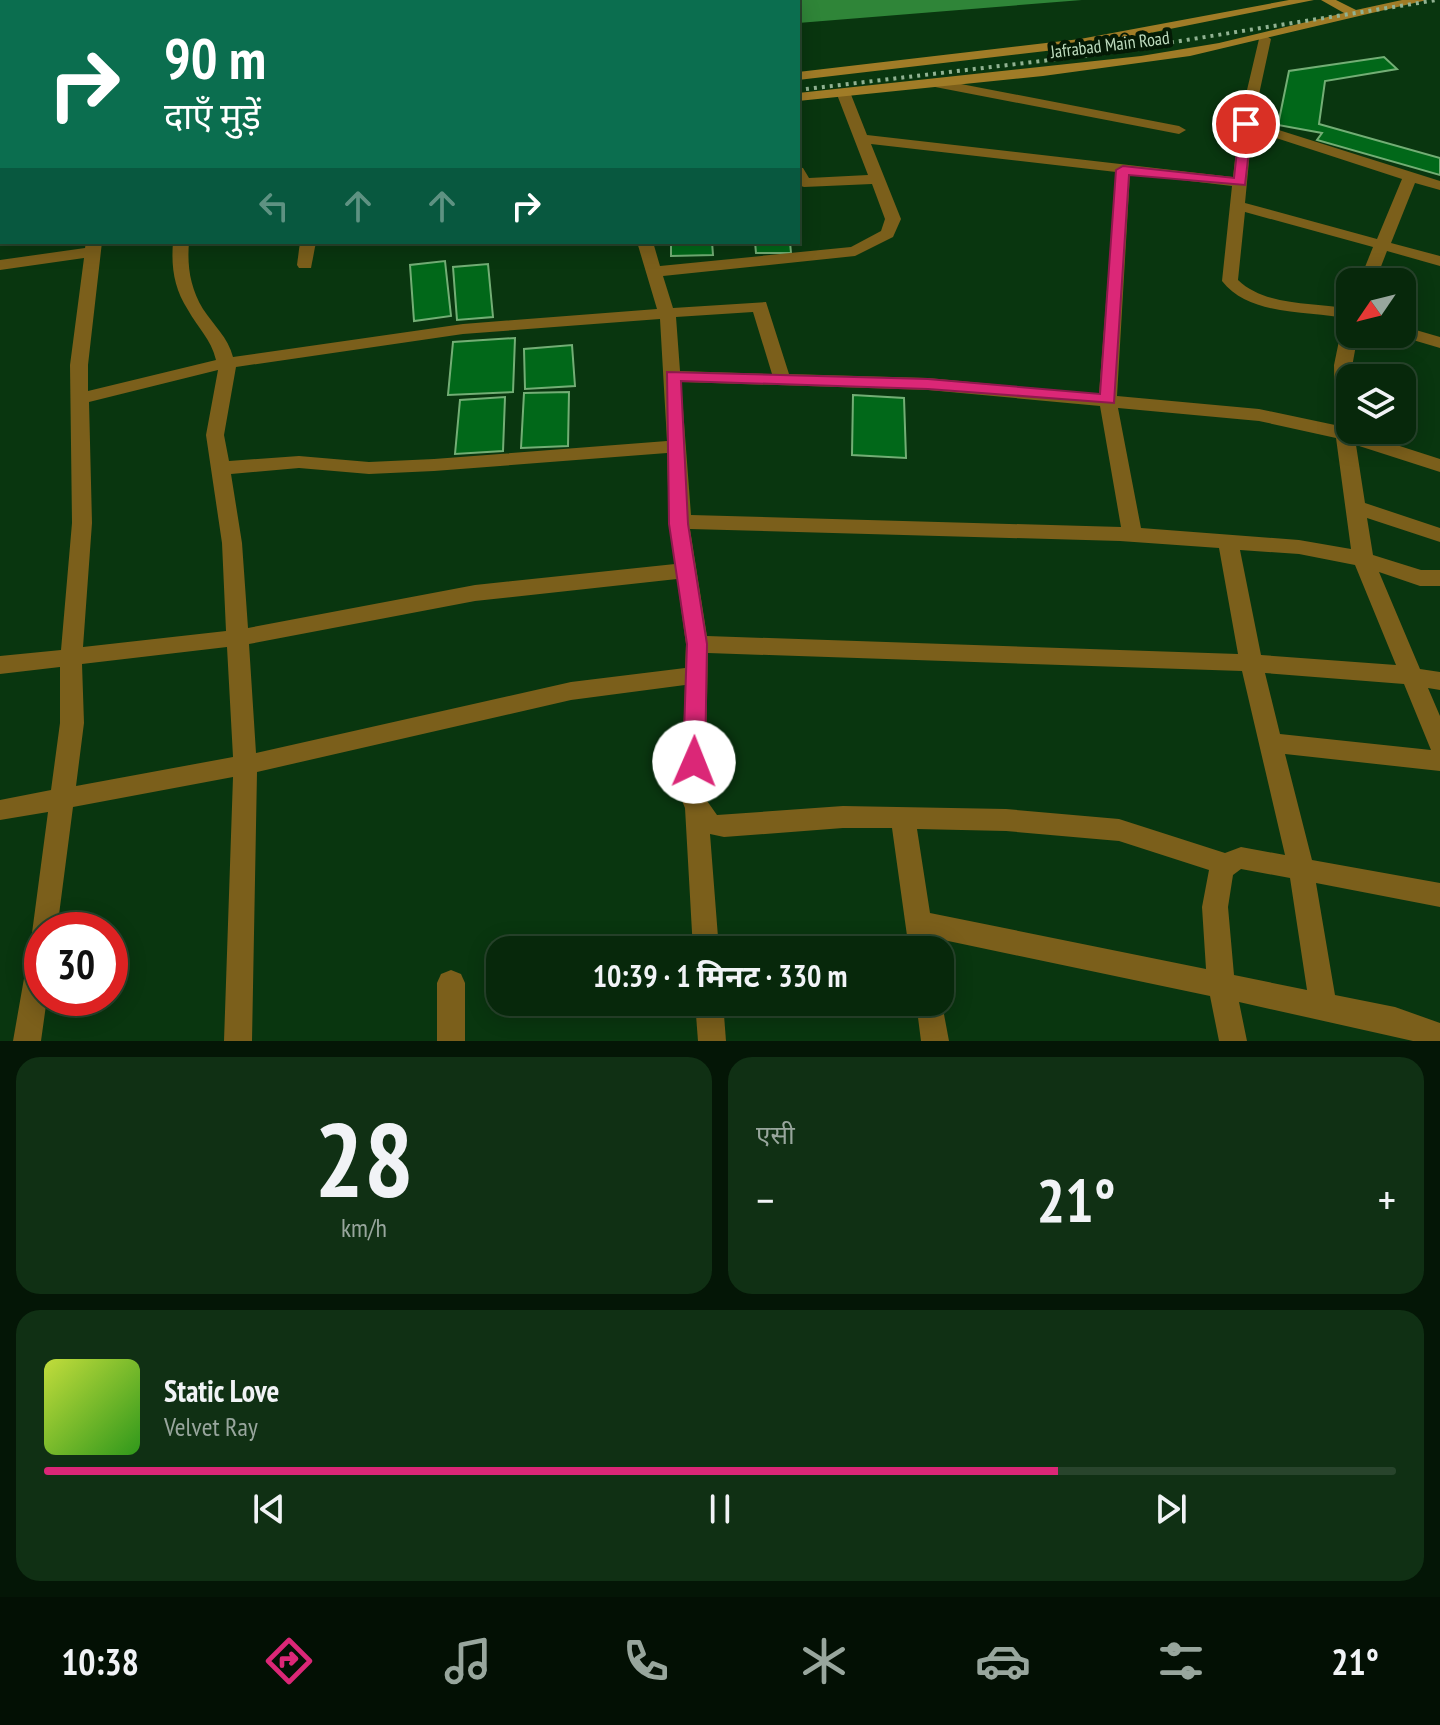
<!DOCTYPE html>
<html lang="hi">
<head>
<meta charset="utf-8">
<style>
  :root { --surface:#07280b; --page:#103014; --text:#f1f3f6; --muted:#98a69d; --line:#28442c; --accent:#db2777 }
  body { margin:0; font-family:"PT Sans Narrow","Noto Sans Devanagari",sans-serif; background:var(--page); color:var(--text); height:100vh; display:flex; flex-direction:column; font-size:30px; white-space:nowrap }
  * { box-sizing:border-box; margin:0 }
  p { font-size:26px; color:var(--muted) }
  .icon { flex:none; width:44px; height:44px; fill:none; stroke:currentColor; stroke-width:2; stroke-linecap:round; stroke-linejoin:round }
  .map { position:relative; height:1041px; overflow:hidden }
  .drawer { display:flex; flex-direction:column; gap:16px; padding:16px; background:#041606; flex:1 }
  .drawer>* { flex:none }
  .banner { position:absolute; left:0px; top:0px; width:800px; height:244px; box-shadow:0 4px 20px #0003,0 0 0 2px var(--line); background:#0b6e4f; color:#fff; overflow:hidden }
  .needle { width:52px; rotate:235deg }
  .tools { position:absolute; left:1336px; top:268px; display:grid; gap:16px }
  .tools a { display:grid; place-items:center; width:80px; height:80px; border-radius:16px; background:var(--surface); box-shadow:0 4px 20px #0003,0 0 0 2px var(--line); font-size:40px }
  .speed { position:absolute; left:24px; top:912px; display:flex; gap:16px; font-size:40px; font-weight:700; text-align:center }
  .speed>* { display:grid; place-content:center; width:104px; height:104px; border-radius:50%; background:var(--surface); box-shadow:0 4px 20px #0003,0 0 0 2px var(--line); line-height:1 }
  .speed .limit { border:12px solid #d22; background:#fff; color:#111 }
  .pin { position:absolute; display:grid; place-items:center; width:68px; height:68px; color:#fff; margin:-34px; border:4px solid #fff; border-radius:50%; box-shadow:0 2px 8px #0007 }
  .me { position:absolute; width:88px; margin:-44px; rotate:1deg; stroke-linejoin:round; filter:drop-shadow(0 0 6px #0008) }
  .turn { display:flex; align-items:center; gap:28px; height:168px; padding:0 32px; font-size:36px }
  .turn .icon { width:104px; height:104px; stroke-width:2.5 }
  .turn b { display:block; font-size:56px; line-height:68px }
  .lanes { display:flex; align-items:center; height:76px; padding:0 32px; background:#0003; justify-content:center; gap:40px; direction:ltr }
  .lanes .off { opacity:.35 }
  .big { font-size:60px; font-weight:700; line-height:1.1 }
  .drawer .widget { flex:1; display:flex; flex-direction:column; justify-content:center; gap:12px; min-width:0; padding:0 28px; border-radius:24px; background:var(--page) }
  .drawer .dial { align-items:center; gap:0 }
  .dial b { font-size:104px; line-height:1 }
  .song { display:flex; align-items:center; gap:24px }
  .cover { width:96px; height:96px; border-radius:12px; background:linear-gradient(135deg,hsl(70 70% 55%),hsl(110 70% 35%)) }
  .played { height:8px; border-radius:4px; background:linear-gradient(90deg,var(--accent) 75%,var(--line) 75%) }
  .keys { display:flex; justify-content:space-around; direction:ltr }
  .heat { display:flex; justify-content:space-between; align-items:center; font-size:44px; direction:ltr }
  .drawer .tiles { flex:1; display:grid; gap:16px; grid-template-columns:1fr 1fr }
  .widget:last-child { grid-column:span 2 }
  .trip { position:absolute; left:486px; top:936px; width:468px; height:80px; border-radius:24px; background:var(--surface); box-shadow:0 4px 20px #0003,0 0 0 2px var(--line); font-weight:700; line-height:80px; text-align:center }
  .tab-bar { display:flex; height:128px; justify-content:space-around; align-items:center; background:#031004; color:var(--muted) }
  .tab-bar .icon { width:56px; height:56px }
  .tab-bar .current { color:var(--accent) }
  .tab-bar b { font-size:36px; color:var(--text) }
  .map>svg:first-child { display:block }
  .water { fill:#2f8538 }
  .building { fill:#016819; stroke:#73ae75; stroke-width:2 }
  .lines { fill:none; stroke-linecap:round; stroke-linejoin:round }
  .street { fill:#7b5f1b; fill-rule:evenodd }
  .secondary { fill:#a07c27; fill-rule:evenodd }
  .rail { stroke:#91b292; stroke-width:4; stroke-dasharray:3 5; stroke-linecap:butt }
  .route { fill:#db2777; stroke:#8e194d; stroke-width:2 }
  .labels { text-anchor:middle; stroke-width:8; stroke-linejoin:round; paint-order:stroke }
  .far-street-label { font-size:18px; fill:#bedbbe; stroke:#041a05 }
</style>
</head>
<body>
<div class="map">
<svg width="1440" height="1041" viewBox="0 0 1440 1041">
  <rect width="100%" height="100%" fill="#09360f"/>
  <polygon class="water" points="625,0 1082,0 798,23 798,2 603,2"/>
  <g class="building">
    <polygon points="1384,57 1397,69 1325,81 1319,124 1440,158 1440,175 1317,140 1322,133 1278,125 1289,71"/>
    <polygon points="671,242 712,242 713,255 671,256"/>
    <polygon points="755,242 790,242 791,253 756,253"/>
    <polygon points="445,261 451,316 414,321 410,265"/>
    <polygon points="488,264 493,317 457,320 453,267"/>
    <polygon points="515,338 513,392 448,395 453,342"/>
    <polygon points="572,345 575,386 525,389 524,349"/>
    <polygon points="569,392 568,446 521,448 524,393"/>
    <polygon points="853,395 904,398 906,458 852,455"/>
    <polygon points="505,397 503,451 455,454 460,400"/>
  </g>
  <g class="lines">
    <g class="street">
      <polygon points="17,0 29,0 16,2"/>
      <rect x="138" y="0" width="12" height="2"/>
      <rect x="199" y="0" width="12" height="2"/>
      <rect x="273" y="0" width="12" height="2"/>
      <rect x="339" y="0" width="12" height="2"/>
      <polygon points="374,0 401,0 373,2"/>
      <rect x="0" y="4" width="2" height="8"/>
      <rect x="0" y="32" width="2" height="8"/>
      <path d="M1265,35L1271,39L1253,122L1440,181V190L1415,183L1391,243L1440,256V266L1387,251L1375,282H1359L1373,247L1245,212L1238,280C1266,307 1315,302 1350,309V319C1309,310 1250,317 1222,281L1232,186L1130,174L1117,396L1259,409L1335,425L1334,365L1341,331L1350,326V334H1358L1350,378V430L1440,459V472L1356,445L1365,503L1440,528V542L1367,518L1373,555L1421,570H1440V586H1420L1379,572L1420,669L1440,672V690L1428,688L1440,716V771L1285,754L1312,860L1440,883V907L1316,883L1335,995L1395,1007L1440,1023V1041H1413L1239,1002L1247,1041H1219L1210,996L934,938L935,950H909L892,828H843L724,837L710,834L719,950H693L685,808L681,798L685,685L571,700L257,772L252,1041H224L233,777L73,807L57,930H42V998H47L41,1041H13L32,933L48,812L0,820V800L51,790L60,723V667L0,674V656L61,650L72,523L70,365L84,258L0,270V260L85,248L86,242H102L88,365V391L216,360C211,339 198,328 188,310C174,288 171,267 173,242H189C187,266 190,287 203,309C214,326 228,337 233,357L463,324L657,309L637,242H653L660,266L851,247L881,231L885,219L872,184L804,187L798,185V167L803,168L809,178L868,175L836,92L838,89L850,92L867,135L1233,177L1239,124L1259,39ZM1252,130L1402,179L1377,239L1245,203ZM871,144L1116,172L1099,394L928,378L789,374L766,302L673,308L663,276L855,256L893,237L901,219ZM753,312L772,374L680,371L676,317ZM660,319L667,441L434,459L369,462L299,456L229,461L224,435L236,367L463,334ZM218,370L206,435L222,543L226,631L83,647L92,523L89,402ZM681,382L928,390L1100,406L1121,527L691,515ZM1118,408L1259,421L1336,438L1351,549L1299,540L1141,528ZM667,453L669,522L675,564L475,585L248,628L242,543L231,474L299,468L369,474L434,471ZM690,529L1120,541L1219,548L1238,654L707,636ZM1240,550L1299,554L1355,565L1396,665L1261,655ZM677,579L686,644L685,668L571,682L256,753L249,644L475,601ZM227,647L233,757L76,786L84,723L82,664ZM708,653L1242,671L1285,855L1241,847L1225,853L1119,819L1006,809L843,806L717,815L705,798ZM1265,673L1404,684L1431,750L1280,734ZM917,829L1006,831L1119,841L1209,870L1202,907L1206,969L930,913ZM1241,869L1290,878L1307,990L1234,975L1228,907L1233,875Z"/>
      <polygon points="935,79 1179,126 1186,130 1179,134 930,86 930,80"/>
      <polygon points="300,242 316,242 311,268 299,268 297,265"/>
      <polygon points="1402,326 1440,337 1440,348 1396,335 1402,334"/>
      <polygon points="451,970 461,974 465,983 465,1041 437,1041 437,983 441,974"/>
      <polygon points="940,993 949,1041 921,1041 916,1002 940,1002"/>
      <polygon points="695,1002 723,1002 726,1041 698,1041"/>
    </g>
    <g class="secondary">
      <polygon points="1289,0 1314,0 1080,47 798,80 798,72 1080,39"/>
      <polygon points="1321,0 1336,0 1356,10 1402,0 1427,0 1190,56 1043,76 798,101 798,93 1141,56 1219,43 1344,13"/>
      <rect x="0" y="138" width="2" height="8"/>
      <rect x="0" y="162" width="2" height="8"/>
    </g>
    <polyline class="rail" points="798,90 1092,55 1437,0"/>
  </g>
  <polygon class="route" points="1246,121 1252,124 1245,185 1129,175 1114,403 928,389 681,381 688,524 707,644 705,762 701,768 686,768 683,762 687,644 669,524 667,372 928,379 1100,394 1116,170 1123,166 1234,178 1240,124"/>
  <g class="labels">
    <g class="far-street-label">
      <text transform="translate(1110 45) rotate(-7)" y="6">Jafrabad Main Road</text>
    </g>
  </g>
</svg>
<div class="tools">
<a><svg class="needle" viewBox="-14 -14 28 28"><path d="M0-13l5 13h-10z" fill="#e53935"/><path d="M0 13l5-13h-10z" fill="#98a69d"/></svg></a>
<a><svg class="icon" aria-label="layers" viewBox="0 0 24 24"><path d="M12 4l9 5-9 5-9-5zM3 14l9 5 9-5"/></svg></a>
</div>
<div class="speed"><div class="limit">30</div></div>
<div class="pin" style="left:1246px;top:124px;background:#d93025"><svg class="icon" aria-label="arrive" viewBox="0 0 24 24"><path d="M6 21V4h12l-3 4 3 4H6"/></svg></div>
<svg class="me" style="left:694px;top:762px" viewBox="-20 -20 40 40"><circle r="19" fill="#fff"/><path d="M0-13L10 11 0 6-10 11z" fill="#db2777"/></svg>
<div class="trip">10:39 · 1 मिनट · 330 m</div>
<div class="banner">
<div class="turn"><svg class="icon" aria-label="right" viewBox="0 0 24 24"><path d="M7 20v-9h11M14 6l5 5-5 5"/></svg><div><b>90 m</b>दाएँ मुड़ें</div></div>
<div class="lanes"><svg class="icon off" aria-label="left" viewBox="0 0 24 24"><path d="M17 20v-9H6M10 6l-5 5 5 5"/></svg><svg class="icon off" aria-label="ahead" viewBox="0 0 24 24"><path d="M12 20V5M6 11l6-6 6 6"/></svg><svg class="icon off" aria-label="ahead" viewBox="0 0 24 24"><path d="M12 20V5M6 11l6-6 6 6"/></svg><svg class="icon" aria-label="right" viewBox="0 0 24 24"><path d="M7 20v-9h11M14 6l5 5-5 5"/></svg></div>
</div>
</div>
<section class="drawer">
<div class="tiles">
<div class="widget dial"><b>28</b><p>km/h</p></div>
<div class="widget"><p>एसी</p>
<div class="heat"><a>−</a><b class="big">21°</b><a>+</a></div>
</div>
<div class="widget">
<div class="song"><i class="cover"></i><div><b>Static Love</b><p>Velvet Ray</p></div></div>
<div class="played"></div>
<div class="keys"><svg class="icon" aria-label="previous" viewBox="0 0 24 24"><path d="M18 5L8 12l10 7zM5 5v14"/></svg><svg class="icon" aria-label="pause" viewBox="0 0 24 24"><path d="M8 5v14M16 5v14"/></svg><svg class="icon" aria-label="next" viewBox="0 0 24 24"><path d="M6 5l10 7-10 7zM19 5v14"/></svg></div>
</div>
</div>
</section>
<nav class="tab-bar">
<b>10:38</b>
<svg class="icon current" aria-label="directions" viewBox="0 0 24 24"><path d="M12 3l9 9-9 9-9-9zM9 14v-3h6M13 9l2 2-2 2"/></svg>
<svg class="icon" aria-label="music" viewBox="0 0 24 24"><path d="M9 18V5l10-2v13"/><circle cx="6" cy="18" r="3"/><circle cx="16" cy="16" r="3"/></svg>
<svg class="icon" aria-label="phone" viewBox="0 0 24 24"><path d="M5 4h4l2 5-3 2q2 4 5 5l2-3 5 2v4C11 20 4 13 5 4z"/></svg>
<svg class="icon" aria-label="climate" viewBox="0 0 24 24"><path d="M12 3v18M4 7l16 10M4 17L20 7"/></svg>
<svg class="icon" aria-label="car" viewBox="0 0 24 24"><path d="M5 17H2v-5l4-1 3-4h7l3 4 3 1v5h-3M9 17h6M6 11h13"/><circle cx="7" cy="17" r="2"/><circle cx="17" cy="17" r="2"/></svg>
<svg class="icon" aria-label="filters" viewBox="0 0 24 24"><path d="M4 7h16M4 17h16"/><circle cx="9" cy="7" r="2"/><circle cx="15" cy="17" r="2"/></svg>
<b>21°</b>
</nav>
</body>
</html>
